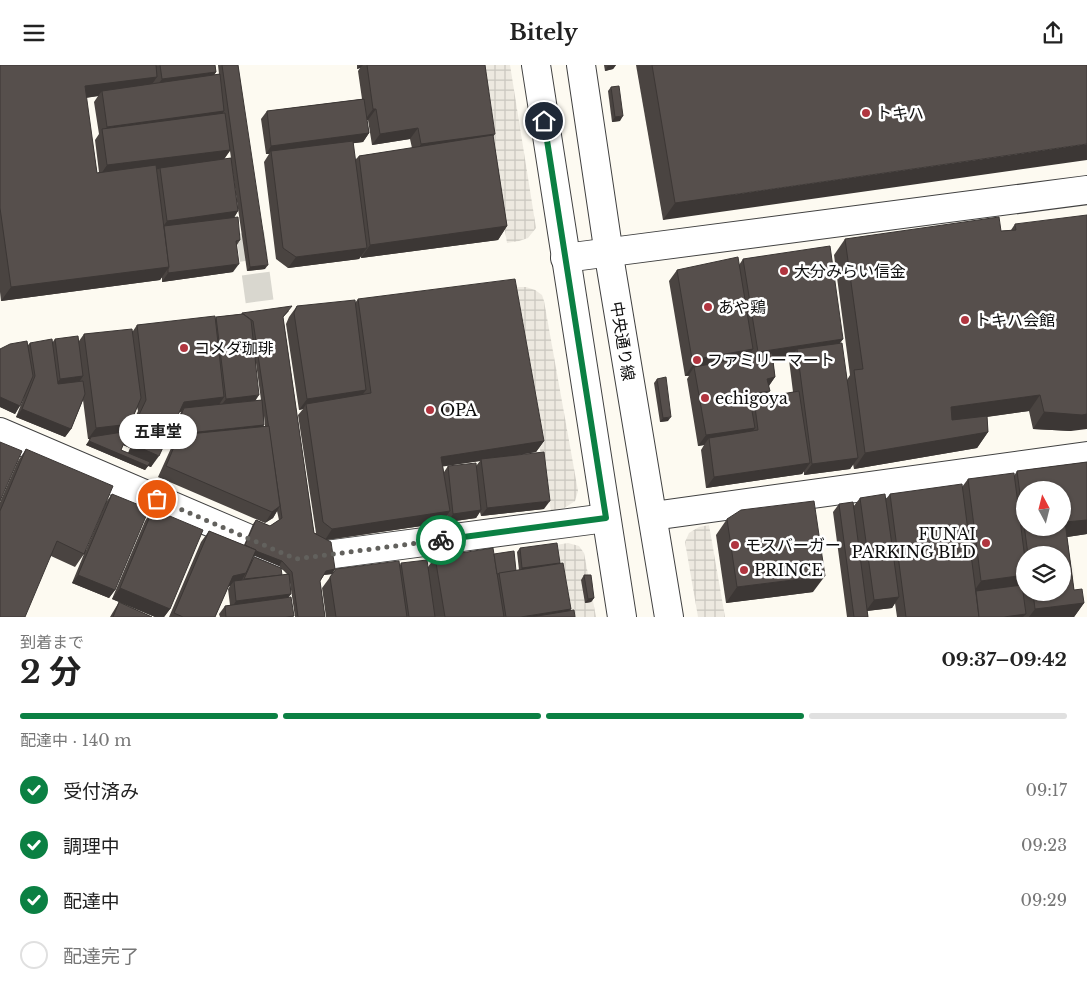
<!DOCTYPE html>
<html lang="ja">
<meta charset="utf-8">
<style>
:root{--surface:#fff;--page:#f2f2f2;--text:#222;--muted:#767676;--line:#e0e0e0;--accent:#0b8043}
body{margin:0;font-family:"Libre Baskerville","Noto Sans JP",serif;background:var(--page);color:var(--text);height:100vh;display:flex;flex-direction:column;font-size:19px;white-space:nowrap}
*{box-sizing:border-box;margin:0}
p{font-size:16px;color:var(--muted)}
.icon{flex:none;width:28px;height:28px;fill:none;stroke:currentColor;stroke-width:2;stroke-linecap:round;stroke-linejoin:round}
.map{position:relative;height:552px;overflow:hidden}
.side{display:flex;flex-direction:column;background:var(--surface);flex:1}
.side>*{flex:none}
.needle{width:32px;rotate:353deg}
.tools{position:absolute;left:1016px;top:416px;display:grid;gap:10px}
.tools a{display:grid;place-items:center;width:55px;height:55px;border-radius:50%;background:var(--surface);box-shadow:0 1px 4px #0004;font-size:25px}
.pin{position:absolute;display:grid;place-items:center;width:42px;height:42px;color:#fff;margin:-21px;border:2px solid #fff;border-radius:50%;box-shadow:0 1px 5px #0007}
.courier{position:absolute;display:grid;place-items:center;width:50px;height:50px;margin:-25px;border:4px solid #0b8043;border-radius:50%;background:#fff;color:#222;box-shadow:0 1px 6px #0007}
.bubble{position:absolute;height:35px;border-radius:18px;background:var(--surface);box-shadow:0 1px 4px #0004;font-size:16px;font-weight:700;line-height:35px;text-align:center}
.summary em{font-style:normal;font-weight:700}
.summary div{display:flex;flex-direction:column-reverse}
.summary{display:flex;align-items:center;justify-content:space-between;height:85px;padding:0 20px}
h1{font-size:32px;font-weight:700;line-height:38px}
.bar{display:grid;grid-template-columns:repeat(4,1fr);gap:8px 5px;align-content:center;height:60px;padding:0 20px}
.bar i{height:6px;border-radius:4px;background:var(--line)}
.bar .on{background:var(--accent)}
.bar p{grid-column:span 4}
ol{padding:0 20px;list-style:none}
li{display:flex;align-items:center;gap:15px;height:55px}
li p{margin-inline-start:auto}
li .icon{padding:5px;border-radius:50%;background:var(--accent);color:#fff;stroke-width:4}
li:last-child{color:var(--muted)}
li i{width:28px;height:28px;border:2px solid var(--line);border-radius:50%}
header{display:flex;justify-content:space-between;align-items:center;height:65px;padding:0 20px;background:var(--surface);font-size:22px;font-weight:700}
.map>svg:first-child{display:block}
.plaza{fill:url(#plaza-grid)}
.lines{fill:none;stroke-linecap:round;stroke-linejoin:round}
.minor-tunnel{stroke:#d9d7cf;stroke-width:28;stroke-dasharray:28 14;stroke-linecap:butt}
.minor-casing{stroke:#414141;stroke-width:30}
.minor{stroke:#fff;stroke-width:28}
.wall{fill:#4a4441;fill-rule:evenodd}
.shaded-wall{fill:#3c3735}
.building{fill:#564f4c;stroke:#3c3735;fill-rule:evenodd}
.done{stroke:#62615d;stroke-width:5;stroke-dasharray:0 9}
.route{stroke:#0b8043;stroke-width:6}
.poi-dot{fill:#b0353f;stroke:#fff;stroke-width:2}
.labels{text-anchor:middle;stroke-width:5;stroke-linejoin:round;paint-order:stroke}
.poi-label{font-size:16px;fill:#0e0e0e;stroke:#fff;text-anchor:start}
.street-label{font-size:16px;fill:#0e0e0e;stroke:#fff}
</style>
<header><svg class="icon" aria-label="menu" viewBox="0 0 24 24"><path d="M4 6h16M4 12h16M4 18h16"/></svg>Bitely<svg class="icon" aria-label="share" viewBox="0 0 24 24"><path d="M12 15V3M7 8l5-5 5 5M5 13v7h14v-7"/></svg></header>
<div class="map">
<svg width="1087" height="552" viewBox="0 0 1087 552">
<defs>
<pattern id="plaza-grid" width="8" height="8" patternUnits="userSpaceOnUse" patternTransform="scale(1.25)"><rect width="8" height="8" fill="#ede9e0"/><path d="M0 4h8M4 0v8" fill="none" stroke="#cac7bf"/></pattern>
</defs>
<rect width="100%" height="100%" fill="#fdfaf1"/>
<!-- plaza -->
<g class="plaza">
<polygon points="478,0 510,0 536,163 528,173 519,176 507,178"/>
<polygon points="511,222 526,222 535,225 542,230 544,236 578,426 575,436 563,444 551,446"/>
<polygon points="709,460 725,552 698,552 685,477 689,468 699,462"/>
<polygon points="568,478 579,481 584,488 596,552 569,552 556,480"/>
</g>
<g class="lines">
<!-- minor-tunnel -->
<polyline class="minor-tunnel" points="250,167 266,283"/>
<defs>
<g id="minor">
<polyline points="536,0 622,552"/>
<polyline points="581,0 611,203 669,552"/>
<polyline points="565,193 1087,125"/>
<polyline points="0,367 296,494 606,453"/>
<polyline points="653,451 1087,391"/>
</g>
</defs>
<!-- minor casing -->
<use href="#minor" class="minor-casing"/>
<!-- minor -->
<use href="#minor" class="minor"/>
</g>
<!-- wall -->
<g class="wall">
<path d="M0,0h215l1,7 -2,3 5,-1 -1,-9h20l27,204 -18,2 -16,-111 7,51 -4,7 6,22 -3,5 -4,27 -71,10v-5l-2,3 -159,21 -1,-9zM98,31l-4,6 5,32 -4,6 4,32 -2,1 -11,-75zM230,86l1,7 -7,1z"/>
<path d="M357,0h128l8,71 14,90 -9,14 -137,18v-2l-2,3 -71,9 -12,-9 -12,-97 5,-8h-3l-5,-35 6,-8 95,-12 -4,-28 2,-3 -3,1zM367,55h1l4,25 38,-6 2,9 -53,8 -4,4 -2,-17 10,-1 6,-9z"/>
<polygon points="604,0 616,0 613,4 605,6"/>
<polygon points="636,0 1087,0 663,155"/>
<polygon points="611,22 620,56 612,57 608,26"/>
<path d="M1015,159l56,207 -38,-2 -4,-18 -42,6 1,15 -11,16 -123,21 -1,-5 -3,5 -46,6v-4l-2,3 -96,14 -5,-38 3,-5 -6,1 -11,-67 2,-3h-4l-16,-95 8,-11 62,-5 4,-6 100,80 -3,4 7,37 3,-5 -16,-120 11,-16 156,-8 10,-1zM791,292l-2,3 4,32 -27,5 3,-11 6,-9 -2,-17z"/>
<path d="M358,234l186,142 -8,11 -18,3 26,54 -63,7 -1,-4 -4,6 -28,4 -1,-7 -5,8 -115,17 8,29 -3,5 -8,1 -4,6 5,36h-30l-6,-41 2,18 -3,3 6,19 -1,1h-73l-1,-3 6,-8 5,-1 -2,-16 2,-3 -2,1 -13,30h-46l32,-75 8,-11 35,14 9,-21 3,-4 14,6 9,-6 -2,-9 -4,7 -8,5 -107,-46 14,-31 2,-4h-1l-1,-12 9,-18h-2l-28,55 -3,-1 -3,4 -59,-25 4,-6h-2l-5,-39 -12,29 -6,8 -49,-20 8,-20 -9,17 -15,-7v-58l28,-4 2,-2h22l3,-4 24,2 5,-7 49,-3 4,-6 78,-6 1,-2 25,-3 1,-1 47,-2 -6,6 31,216h2l-18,-118 5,-6 -4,1 -13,-86 3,-7 8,-11 58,-3zM256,298l5,37 -6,1zM137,342l1,4 -11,24 -3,-3 6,-8zM264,351l1,10h-2zM123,380l7,3 -2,5 -7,-3zM480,396l-4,5h-28l-4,6 -1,-6zM254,490l25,11 8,8 -5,1 -28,-18 -2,3z"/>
<polygon points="657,314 668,356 660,357 654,318"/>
<polygon points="26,384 86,485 106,437 112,429 115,525 109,533 72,518 84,489 75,502 51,491 0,552 0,437 18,396"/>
<path d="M1087,397v72l-20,3 7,53 10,13 -10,14h-177l-2,-14 -3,5 -25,3 1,6h-21l-14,-105 6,-8 14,3 7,-9 26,1 4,-5 72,-7 6,-8 46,-3 3,-5zM1025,490h37v38h-37z"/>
<polygon points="153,444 170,544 164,552 155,552 112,534 145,456"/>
<polygon points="727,454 813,527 726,538 716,470"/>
<polygon points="520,483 559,499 571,544 569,546 575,552 326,552 322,523 336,504 400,500 401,498 428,502 435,492 516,506 519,505 517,487"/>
<polygon points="584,510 594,533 591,537 585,538 581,515"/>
<polygon points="119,537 152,552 110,552"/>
</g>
<!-- shaded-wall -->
<g class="shaded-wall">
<polygon points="360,0 363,0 360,3 357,4"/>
<polygon points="616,0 613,4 605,6 608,1"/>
<polygon points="216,7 211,15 156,22 162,14"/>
<polygon points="157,12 148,25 102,26 98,31 75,34 85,21"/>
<polygon points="373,44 376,44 368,55 365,55"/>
<polygon points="224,46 217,57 103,68 107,62"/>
<polygon points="623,51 620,56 612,57 615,52"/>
<polygon points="418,63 410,74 372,80 380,69"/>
<polygon points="369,68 363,77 272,89 271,86 269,89 266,89 271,81"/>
<polygon points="495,69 487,80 413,91 421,79"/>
<polygon points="1087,79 1087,95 663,155 675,138"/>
<polygon points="230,85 223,96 160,103 159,104 99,112 107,100"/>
<polygon points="238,146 230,158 162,163 167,156"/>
<polygon points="507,161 498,175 361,193 370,180"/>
<polygon points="367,183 359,194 288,203 296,192"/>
<polygon points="239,199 233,207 162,217 168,208"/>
<polygon points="268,200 265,204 247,206 250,202"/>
<polygon points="169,202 160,215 1,236 11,222"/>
<polygon points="843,274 835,285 797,284 791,292 750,298 758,287"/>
<polygon points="753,284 745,295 694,302 689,310 685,311 693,300 703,293"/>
<polygon points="83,311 78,319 54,322 60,314"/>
<polygon points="775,312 767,323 767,314"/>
<polygon points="366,325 358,336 306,339 303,344 299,345 307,334"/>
<polygon points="770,326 762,337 754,334 751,339 749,329"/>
<polygon points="259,330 254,338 220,342 226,334"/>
<polygon points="1040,330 1029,346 940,358 951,342"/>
<polygon points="0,332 20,341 15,349 0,342"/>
<polygon points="224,332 217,343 184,343 181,347 176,348 184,337"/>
<polygon points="22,344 71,364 65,372 16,352"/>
<polygon points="1044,347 1087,349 1087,364 1071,366 1033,364"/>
<polygon points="671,352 668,356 660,357 663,353"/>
<polygon points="130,359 122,370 91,372 90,374 88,374 96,363"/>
<polygon points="264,360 259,368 179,370 174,377 173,377 179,369"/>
<polygon points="755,363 747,374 709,373 704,380 698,381 706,370"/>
<polygon points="988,367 977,383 854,404 865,388"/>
<polygon points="130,369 137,372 130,383 123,380"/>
<polygon points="89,376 148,401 145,405 86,380"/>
<polygon points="544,376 536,387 481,396 481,394 480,396 433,403 441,392"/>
<polygon points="134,380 159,391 151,402 126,391"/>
<polygon points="858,393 850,404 804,410 812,399"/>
<polygon points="810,398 802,409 706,423 714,412"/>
<polygon points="550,436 544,444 481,451 487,443"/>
<polygon points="280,441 273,453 265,458 272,447"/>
<polygon points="481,445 476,453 448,457 453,449"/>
<polygon points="450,446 442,458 325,475 332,464"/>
<polygon points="1087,455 1087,469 1054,474 1065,457"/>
<polygon points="245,481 282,496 279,501 242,486"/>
<polygon points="560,498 557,502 519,507 522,503"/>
<polygon points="335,504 332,509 323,510 326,506"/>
<polygon points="246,508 239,520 234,516 230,521 225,522 233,511"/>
<polygon points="78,510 115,525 109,533 72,518"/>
<polygon points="1025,510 1025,512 1016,526 970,532 981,516"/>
<polygon points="825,511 813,527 726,538 737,522"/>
<polygon points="120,523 170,544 164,552 155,552 112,534"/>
<polygon points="291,529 285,537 231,544 236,536"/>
<polygon points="899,532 892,543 866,546 874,535"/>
<polygon points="594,533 591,537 585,538 588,534"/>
<polygon points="1084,538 1074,552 1029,552 1035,544"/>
<polygon points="571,544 565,552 521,552"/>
<polygon points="1026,549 1023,552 1004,552"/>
</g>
<!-- building -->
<g class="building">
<polygon points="0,0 156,0 157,12 85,21 97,108 156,100 169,202 11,222 0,143"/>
<polygon points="160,0 215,0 216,7 162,14"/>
<polygon points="222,0 238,0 268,200 250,202"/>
<polygon points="367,0 485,0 495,69 421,79 418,63 380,69 376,44 373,44"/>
<polygon points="652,0 1087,0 1087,79 675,138"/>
<polygon points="220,9 224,46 107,62 102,26"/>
<polygon points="619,21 623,51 615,52 611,22"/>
<polygon points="364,34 369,68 271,81 267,46"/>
<polygon points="225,48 230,85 107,100 102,64"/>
<polygon points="493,70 507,161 370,180 359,91"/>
<polygon points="353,76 367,183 296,192 283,183 271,86"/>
<polygon points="231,93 238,146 167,156 160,103"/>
<polygon points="1087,150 1087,349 1082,350 1044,347 1040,330 951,342 952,355 987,351 988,367 865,388 854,305 863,304 845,174 999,152 1001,166 1016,165 1015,159"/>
<polygon points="238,152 240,175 236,176 239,199 168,208 168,204 169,202 164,161"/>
<polygon points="830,181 843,274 758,287 743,194"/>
<polygon points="738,192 753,284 703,293 703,298 693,300 677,205"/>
<polygon points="515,214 544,376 441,392 450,446 332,464 323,457 306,339 371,328 358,234"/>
<polygon points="355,235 366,325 307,334 294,248 297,241"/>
<polygon points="292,241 283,252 314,468 331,477 335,504 326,506 320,516 325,552 298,552 292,507 282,496 256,486 256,485 245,480 256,455 270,461 282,453 253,256 242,248"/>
<polygon points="243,249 251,255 259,330 226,334 216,252"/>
<polygon points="215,251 224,332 184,337 159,391 134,380 137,372 130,369 146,335 137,260"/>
<polygon points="132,264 141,333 130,359 96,363 84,269"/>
<polygon points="78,271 83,311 60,314 55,274"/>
<polygon points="52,274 58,319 83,316 85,329 71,364 22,344 35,311 30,278"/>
<polygon points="27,276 33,311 20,341 0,332 0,284 10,279"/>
<polygon points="842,278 858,393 812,399 797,284"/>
<polygon points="772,288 775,312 767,314 770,326 749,329 755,363 706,370 694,302"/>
<polygon points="666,312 671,352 663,353 657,314"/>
<polygon points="799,326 810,398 714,412 709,373 758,365 754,334"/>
<polygon points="262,335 264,360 179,369 178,357 184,343"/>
<polygon points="269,361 280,441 272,447 166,401 179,370"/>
<polygon points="129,366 121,385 150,397 148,401 89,376 91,372"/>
<polygon points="0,377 22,386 0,436"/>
<polygon points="26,384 113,421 84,489 57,476 25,552 0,552 0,446"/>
<polygon points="544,387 550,436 487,443 481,394"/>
<path d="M1087,397v58l-22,2 9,68 8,-1 2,14 -49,6 -2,-16h29v-38h-34l-11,-84zM1025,425h37v37h-37z"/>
<polygon points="476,398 481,445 453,449 448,401"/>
<polygon points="1014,408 1025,494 1025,510 981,516 968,414"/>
<polygon points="962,419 979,552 906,552 890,429"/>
<polygon points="112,429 149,444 115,525 78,510"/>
<polygon points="885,429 899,532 874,535 860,433"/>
<polygon points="814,436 825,511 737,522 727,454 741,445"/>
<polygon points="853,437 868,552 854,552 839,439"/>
<polygon points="153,444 203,465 170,544 120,523"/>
<polygon points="209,466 256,485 246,508 233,511 215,552 183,552 174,548"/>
<polygon points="557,478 560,498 522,503 520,483"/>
<polygon points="493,483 504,552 445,552 435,492"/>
<polygon points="514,486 516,506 497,509 494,489"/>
<polygon points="254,492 281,503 282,510 244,514"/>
<polygon points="427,495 435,552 409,552 401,498"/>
<polygon points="399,496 407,552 336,552 330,512 336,504"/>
<polygon points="563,498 571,544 521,552 506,552 499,508"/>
<polygon points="289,509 291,529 236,536 234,516"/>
<polygon points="584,510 591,510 594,533 588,534"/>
<polygon points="1022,520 1026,549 1004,552 979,552 976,526"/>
<polygon points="291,532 294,551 286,552 226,552 225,541"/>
<polygon points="119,537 152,552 113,552"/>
<polygon points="574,545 575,552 531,552"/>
</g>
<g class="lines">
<!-- done -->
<polyline class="done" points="157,434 296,494 441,475"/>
<!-- route -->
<polyline class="route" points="441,475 606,453 544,56"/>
</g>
<!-- markers -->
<g class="poi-dot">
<circle cx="866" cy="48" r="5"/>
<circle cx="784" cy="206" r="5"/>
<circle cx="708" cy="242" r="5"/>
<circle cx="965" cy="255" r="5"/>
<circle cx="184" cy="283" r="5"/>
<circle cx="697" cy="295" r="5"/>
<circle cx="705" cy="333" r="5"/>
<circle cx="430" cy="345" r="5"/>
<circle cx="986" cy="478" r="5"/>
<circle cx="735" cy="480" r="5"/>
<circle cx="744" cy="505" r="5"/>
</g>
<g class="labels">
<!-- poi labels -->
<g class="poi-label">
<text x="876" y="54">トキハ</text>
<text x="794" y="212">大分みらい信金</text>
<text x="718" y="248">あや鶏</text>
<text x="975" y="261">トキハ会館</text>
<text x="194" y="289">コメダ珈琲</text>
<text x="707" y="301">ファミリーマート</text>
<text x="715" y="339">echigoya</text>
<text x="440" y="351">OPA</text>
<text x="976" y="475" text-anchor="end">FUNAI<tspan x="976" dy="18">PARKING BLD</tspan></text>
<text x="745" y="486">モスバーガー</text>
<text x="754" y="511">PRINCE</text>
</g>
<!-- street labels -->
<g class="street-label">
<text transform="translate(623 276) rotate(81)" y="6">中央通り線</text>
</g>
</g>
</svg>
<div class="tools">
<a><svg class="needle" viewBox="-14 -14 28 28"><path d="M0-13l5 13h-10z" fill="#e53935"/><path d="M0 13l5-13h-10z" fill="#767676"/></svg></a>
<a><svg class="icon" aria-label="layers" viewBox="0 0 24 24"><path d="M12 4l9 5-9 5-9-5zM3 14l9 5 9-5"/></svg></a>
</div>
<div class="pin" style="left:157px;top:434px;background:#ea580c"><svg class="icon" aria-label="bag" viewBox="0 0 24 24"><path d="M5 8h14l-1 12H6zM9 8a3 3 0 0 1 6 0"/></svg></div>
<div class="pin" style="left:544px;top:56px;background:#1f2937"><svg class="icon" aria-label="home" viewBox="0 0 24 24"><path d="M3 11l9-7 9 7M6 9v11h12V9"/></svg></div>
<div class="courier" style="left:441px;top:475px"><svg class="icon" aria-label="bike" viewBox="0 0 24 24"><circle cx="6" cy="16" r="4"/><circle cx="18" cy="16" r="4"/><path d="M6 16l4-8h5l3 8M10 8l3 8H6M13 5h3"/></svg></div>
<div class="bubble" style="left:119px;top:349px;width:78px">五車堂</div>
</div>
<section class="side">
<div class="summary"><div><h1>2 分</h1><p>到着まで</p></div><em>09:37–09:42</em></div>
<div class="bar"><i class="on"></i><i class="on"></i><i class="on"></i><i></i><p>配達中 · 140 m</p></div>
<ol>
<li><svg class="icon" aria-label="check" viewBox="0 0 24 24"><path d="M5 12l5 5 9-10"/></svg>受付済み<p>09:17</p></li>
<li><svg class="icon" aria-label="check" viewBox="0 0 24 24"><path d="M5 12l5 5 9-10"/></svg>調理中<p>09:23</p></li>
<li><svg class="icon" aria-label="check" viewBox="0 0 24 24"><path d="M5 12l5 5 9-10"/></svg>配達中<p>09:29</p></li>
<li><i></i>配達完了</li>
</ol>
</section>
